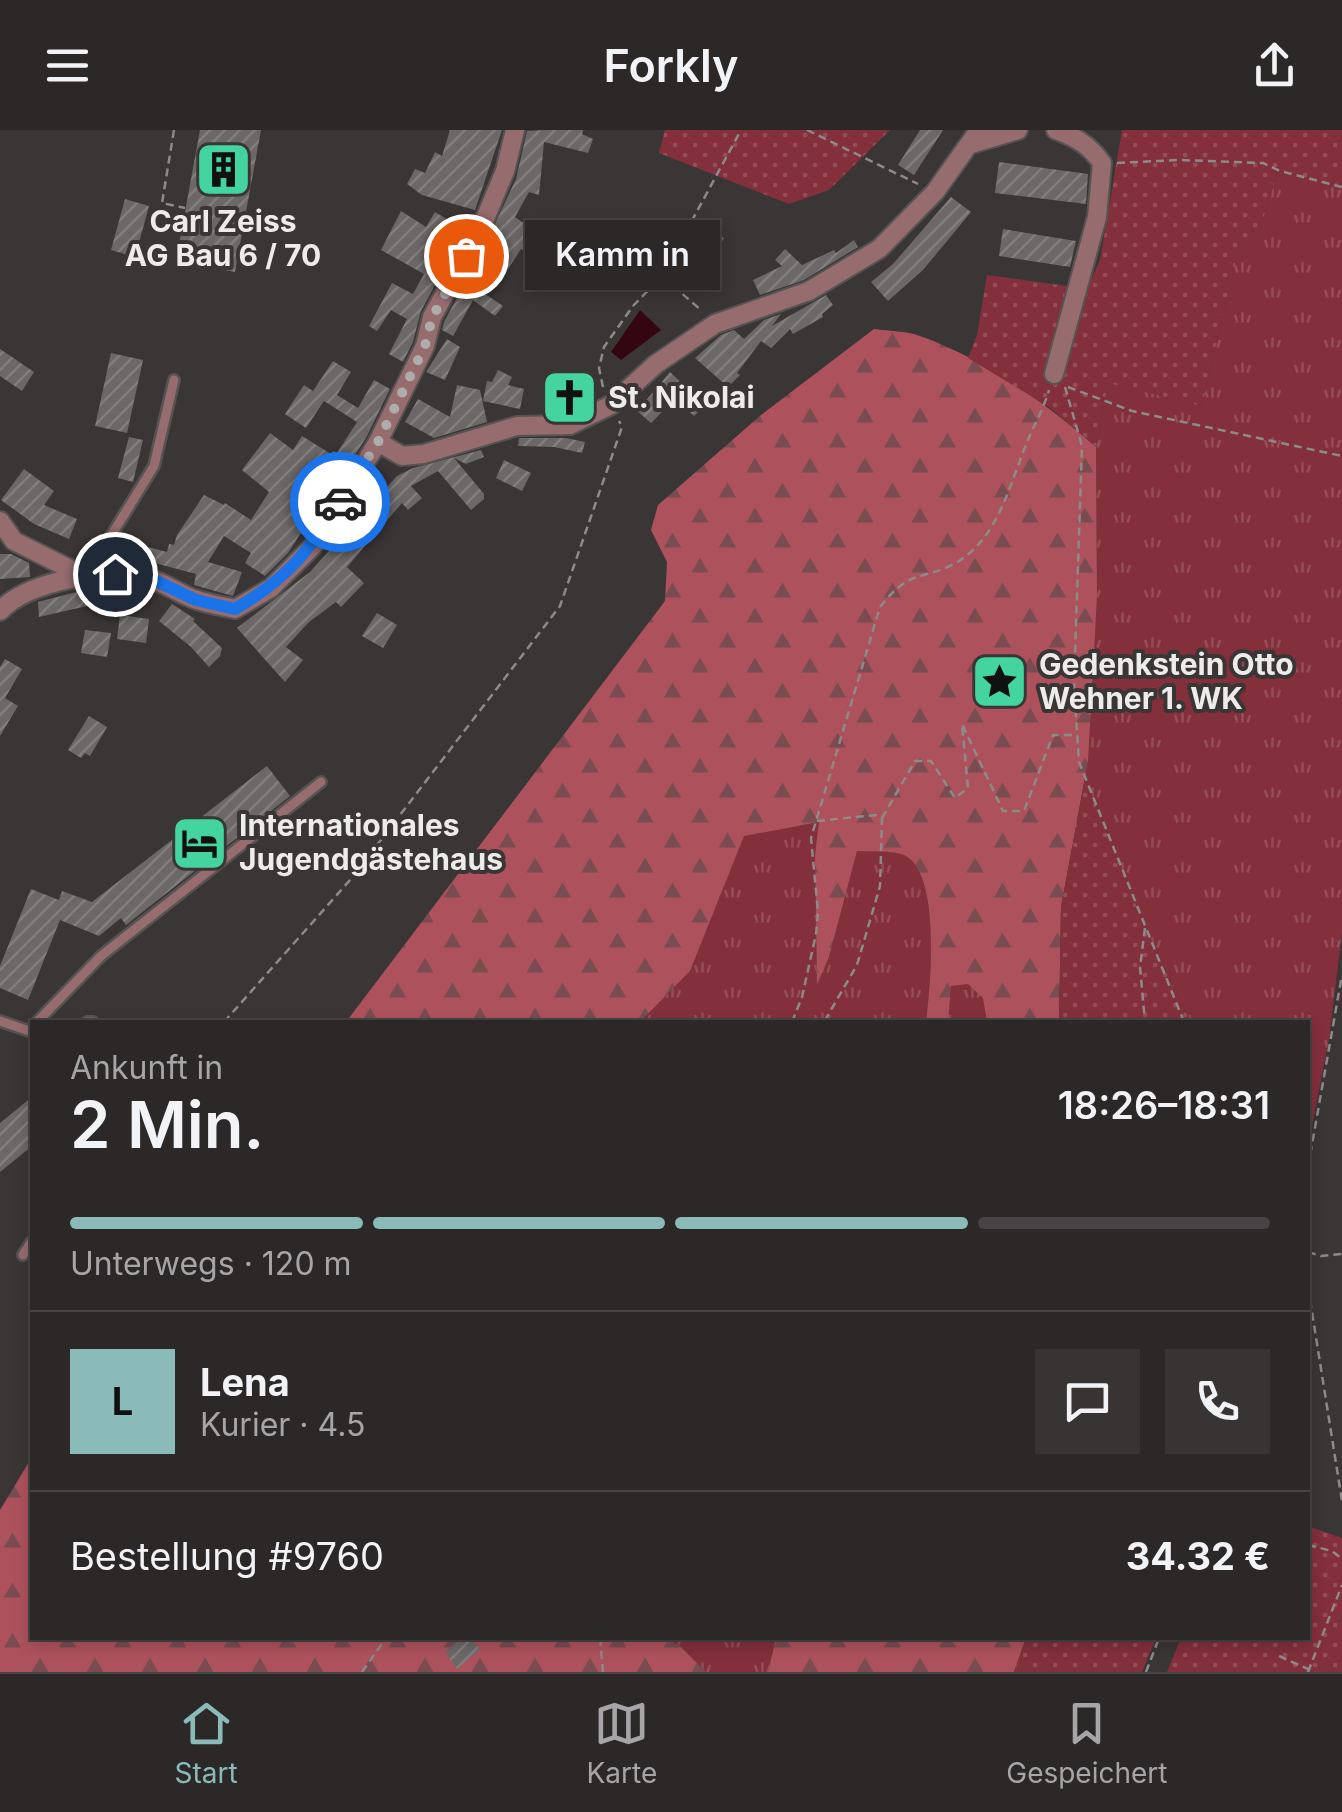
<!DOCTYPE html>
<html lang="de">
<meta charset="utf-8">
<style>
:root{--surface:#2c2828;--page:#383434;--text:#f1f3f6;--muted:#a6a6a8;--line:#484445;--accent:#8bbbb9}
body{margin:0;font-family:Inter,sans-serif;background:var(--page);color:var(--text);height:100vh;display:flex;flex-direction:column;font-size:38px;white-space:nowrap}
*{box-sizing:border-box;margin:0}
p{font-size:32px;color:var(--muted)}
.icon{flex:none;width:55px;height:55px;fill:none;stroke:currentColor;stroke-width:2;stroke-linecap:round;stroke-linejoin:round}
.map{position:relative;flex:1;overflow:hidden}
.side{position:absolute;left:30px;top:890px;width:1280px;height:620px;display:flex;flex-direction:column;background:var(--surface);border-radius:0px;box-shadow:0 5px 15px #0003,0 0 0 2px var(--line)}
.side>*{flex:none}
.pin{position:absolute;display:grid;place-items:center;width:85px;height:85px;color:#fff;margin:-42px;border:5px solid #fff;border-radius:50%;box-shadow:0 2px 10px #0007}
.courier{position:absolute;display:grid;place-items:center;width:100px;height:100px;margin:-50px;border:8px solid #1a73e8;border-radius:50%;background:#fff;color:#222;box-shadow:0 2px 12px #0007}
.bubble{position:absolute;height:70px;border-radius:0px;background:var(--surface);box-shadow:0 5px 15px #0003,0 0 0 2px var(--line);font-size:32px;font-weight:600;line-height:70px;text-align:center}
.headline em{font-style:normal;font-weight:600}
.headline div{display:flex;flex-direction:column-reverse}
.headline{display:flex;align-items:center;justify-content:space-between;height:170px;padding:0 40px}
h1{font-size:65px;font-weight:600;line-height:75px}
.bar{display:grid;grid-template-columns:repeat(4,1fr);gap:15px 10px;align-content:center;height:120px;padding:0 40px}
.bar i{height:12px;border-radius:8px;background:var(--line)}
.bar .current{background:var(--accent)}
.bar p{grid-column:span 4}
.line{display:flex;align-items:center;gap:25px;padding:0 40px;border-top:2px solid var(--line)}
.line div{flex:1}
.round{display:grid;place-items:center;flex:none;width:105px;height:105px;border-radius:0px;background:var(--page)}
header{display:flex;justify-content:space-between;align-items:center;height:130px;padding:0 40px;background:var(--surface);font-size:45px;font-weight:600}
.tabs{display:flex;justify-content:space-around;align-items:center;height:140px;border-top:2px solid var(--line);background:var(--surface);font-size:28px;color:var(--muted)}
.tabs a{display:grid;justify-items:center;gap:5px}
.tabs .current{color:var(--accent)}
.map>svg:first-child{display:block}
.grass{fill:url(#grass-tufts)}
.forest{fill:url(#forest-firs)}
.garden{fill:url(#garden-dots)}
.water{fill:#340710}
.building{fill:url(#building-hatch)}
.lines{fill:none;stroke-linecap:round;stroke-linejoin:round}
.service-casing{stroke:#585353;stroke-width:14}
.minor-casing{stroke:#585353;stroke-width:22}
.path{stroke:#8e8a8a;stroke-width:2.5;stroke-dasharray:8 5;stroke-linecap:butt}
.service{stroke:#966c6f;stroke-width:9}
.minor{stroke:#966c6f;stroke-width:18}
.done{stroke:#afacac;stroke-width:10;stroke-dasharray:0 18}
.route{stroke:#1a73e8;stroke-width:12}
.labels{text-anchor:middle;stroke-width:8;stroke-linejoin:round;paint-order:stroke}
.poi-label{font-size:30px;font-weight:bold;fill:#eeebeb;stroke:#3b3636;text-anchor:start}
</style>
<header><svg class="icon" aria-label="menu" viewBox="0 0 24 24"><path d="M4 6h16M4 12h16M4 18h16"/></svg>Forkly<svg class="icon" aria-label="share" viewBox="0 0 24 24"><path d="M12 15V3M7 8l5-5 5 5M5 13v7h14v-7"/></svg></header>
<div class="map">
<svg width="1342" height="1542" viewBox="0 0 1342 1542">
<defs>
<pattern id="grass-tufts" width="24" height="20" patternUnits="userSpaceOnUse" patternTransform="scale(2.5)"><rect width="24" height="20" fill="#832f3c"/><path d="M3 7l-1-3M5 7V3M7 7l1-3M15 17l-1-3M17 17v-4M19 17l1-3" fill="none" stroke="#954d58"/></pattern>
<pattern id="forest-firs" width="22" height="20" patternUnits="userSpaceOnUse" patternTransform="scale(2.5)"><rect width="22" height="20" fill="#ad525d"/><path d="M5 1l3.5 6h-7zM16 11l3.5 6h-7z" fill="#7a4c52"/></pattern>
<pattern id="garden-dots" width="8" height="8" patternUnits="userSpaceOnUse" patternTransform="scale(2.5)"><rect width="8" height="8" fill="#832f3c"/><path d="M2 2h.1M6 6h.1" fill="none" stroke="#954d58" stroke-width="1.8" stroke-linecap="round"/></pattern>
<pattern id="building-hatch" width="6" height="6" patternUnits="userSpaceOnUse" patternTransform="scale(2.5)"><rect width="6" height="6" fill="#6d6868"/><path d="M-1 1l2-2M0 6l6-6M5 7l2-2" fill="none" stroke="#827e7e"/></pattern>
</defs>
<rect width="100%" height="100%" fill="#3b3636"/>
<!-- grass -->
<g class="grass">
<polygon points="1278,41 1342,55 1342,803 1329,909 1308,1015 1308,892 1191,892 1145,797 1085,648 1097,467 1096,317 1108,252 1202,276 1236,129 1264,86"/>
<path d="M820,692l-5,33 2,125 12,-23 28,-107c13,2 35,-1 47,5 38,18 26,133 22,167h-286l50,-51 54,-136z"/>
<polygon points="950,832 1029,892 929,892"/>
<polygon points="666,1508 776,1508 768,1542 706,1542 680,1516"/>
</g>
<!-- forest -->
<g class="forest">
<path d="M874,199c15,2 32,2 46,7 65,23 124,66 176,111l1,150 -9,164 -27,146 -2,115h-72l-4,-24 -15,-14 -17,2 -3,36h-22c4,-34 16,-149 -22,-167 -12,-5 -34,-3 -47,-4l-28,106 -12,27 -2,-129 4,-33 -75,14 -54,135 -50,51h-294l319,-421 2,-39 -16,-32 7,-25 103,-90z"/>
<polygon points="32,1327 32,1508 666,1508 680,1516 706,1542 0,1542 0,1380"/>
<polygon points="776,1508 1026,1508 1014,1542 768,1542"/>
</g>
<!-- garden -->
<g class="garden">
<polygon points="665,0 890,0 829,60 789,74 659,23"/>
<polygon points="1122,0 1342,0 1342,55 1278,41 1264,86 1236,130 1202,276 1108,253 1096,317 1049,277 968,228 977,205 987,145 1075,157 1091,150 1100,130"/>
<polygon points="1085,648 1145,797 1191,892 1059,892 1061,777"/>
<polygon points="1308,1396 1342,1408 1342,1542 1167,1542 1181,1508 1308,1508"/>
<polygon points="1026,1508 1156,1508 1142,1542 1014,1542"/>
</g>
<!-- water -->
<polygon class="water" points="640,180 661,200 621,230 611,222"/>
<!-- building -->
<g class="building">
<polygon points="200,0 261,0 235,142 176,131"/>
<polygon points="450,0 502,0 475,80 422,65 407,54 415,39 425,43 435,22 442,26"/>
<polygon points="546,0 583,0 582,4 593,9 588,23 544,12 539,65 529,62 515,87 536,102 534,128 521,119 503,147 478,130 516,49 527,1"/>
<polygon points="920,0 943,0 914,45 898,35"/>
<polygon points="999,32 1088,44 1086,74 995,63"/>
<polygon points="951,67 971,82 923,140 888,171 871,152 893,134"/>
<polygon points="125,69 149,76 135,127 111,120"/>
<polygon points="401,81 426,97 435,82 465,100 421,181 413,212 403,232 389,224 407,189 391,180 377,201 369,196 392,153 413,164 424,144 381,120"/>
<polygon points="697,92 724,108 713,127 704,120 687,148 670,137"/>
<polygon points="1003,99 1076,111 1070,137 999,126"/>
<polygon points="854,110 858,117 804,150 760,165 753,150 782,136 775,130 785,119 802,135 834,120 836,123"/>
<polygon points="466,151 503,176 495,186 473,170 453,206 442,200 444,192"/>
<polygon points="826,165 833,175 822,184 823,187 793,204 790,199 771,218 761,211 737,243 740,245 728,257 695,228 721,205 734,200 744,209 764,190 781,184 772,196"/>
<polygon points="447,209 460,217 445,250 426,242"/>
<polygon points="0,219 34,242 22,261 0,246"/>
<polygon points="111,223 143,230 127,303 95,296"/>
<polygon points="333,231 351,242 337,265 358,278 374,250 390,259 367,306 310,397 306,395 288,423 265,446 245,433 251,423 224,406 208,432 242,442 233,466 194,455 196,444 136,428 140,415 167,422 169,414 174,415 177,405 204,365 224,375 225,373 251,390 269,362 242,340 270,303 293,320 302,306 331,324 333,321 337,323 357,292 324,271 306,298 285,284 304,255 313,261"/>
<polygon points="498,240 512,247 508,255 524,259 520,279 483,271 487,251 492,252"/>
<polygon points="670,242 705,275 694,286 675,268 651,293 637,281"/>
<polygon points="576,248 588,258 566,283 554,283 549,278"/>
<polygon points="457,255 480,260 487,292 434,308 405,292 418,269 450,287"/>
<polygon points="129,307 143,310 133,352 118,348"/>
<polygon points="519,308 566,308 585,312 582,323 554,317 518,316"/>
<polygon points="481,320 484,327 466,334 454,328 484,364 484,369 471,380 438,341 411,356 422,368 408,380 402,373 347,437 364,453 341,477 336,472 309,492 286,517 303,530 285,552 237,498 310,442 397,346 413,338"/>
<polygon points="504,330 531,343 522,361 496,348"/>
<polygon points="24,339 54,361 44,375 77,389 69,409 34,394 1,370"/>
<polygon points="0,424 11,424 29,433 30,447 0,449"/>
<polygon points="84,460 87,476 39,487 38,472"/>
<polygon points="172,474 195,489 193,491 222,518 220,526 209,537 191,517 159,491"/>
<polygon points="377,483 397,495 383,518 362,506"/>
<polygon points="120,485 149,489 146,513 117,509"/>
<polygon points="85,500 111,503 107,527 81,523"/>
<polygon points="5,529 22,539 5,568 18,576 0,606 0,537"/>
<polygon points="89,586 107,597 90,626 85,623 81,628 68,620"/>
<polygon points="267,636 290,666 126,795 121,788 99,806 60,790 28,870 0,858 0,836 31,759 59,770 62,761 92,772"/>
<polygon points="32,967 32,1016 0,1042 0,993"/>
<polygon points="461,1508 471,1508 480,1519 457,1539 445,1522"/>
</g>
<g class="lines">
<defs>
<g id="service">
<polyline points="87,445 154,336 174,250"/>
<polyline points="0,891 32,902"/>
<polyline points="37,892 101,826 321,652"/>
<polyline points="87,892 93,892"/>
<polyline points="23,1125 32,1111"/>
</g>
<g id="minor">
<polyline points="971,14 1018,0"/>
<path d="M1054,244l43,-157 5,-54c-12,-17 -26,-26 -46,-33"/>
<polyline points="378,312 402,326 424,324 517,296 570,295 611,275 656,234 715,194 809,161 879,119 935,62 979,0"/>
<polyline points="0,391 14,411 86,447"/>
<path d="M0,481c29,-31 107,-43 147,-33 18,4 33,17 50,22 12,4 25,6 38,9l36,-21 42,-42 65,-104 47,-96 7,-29 50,-91 23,-55 10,-41"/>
</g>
</defs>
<!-- service casing -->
<use href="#service" class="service-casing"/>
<!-- minor casing -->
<use href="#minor" class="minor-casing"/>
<!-- path -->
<g class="path">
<polyline points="174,0 162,73 185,78"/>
<polyline points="807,0 918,54"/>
<polyline points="1117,33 1179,30 1263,33 1280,41 1342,57"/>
<polyline points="663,147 702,181"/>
<polyline points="603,257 599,238 604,217 633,176 662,146 741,0"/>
<polyline points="1065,257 1082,316 1074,555 1079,632 1184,892"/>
<polyline points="1068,257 1132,281 1342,326"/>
<polyline points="882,688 915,631 931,631 955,668 968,658 962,594 1003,681 1024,681 1053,605 1076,605"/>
<polyline points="817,691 876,685 882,688 880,756 857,835 824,892"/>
<polyline points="1145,798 1140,837 1145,892"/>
<polyline points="224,892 351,749 560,476 622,297 619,291"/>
<path d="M792,892l10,-25 14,-63 2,-22 -7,-74 69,-231c32,-41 44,-25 79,-46 41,-26 51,-79 69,-121 7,-17 16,-32 21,-50"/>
<polyline points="1308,1037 1342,845"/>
<polyline points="1308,1122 1321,1126 1342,1124"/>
<polyline points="1308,1157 1342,1371"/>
<polyline points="1308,1415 1332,1421 1342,1429"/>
<polyline points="600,1508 603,1542"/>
<polyline points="1279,1526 1315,1542"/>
<polyline points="362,1542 386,1508"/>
<polyline points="1146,1542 1159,1508"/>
<polyline points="1308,1542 1342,1455"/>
</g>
<!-- service -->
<use href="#service" class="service"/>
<!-- minor -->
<use href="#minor" class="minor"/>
</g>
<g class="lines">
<!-- done -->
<polyline class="done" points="340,372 378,312 425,216 432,188 466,126"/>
<!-- route -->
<path class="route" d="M115,444l35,4 46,22 39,9c52,-30 73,-57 105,-107"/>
</g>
<!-- icons -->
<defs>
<symbol id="building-square" viewBox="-11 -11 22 22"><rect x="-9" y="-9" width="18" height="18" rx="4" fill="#44d49f" stroke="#3b3636"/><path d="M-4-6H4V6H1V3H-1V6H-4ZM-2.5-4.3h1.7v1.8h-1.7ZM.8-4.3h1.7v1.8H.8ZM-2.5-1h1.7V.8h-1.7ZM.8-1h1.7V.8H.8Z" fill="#111"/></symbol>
<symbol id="church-square" viewBox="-11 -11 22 22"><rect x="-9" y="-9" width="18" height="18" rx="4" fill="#44d49f" stroke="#3b3636"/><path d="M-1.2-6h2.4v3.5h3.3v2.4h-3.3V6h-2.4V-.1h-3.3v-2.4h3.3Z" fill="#111"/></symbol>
<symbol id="sight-square" viewBox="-11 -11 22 22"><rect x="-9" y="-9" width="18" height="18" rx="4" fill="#44d49f" stroke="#3b3636"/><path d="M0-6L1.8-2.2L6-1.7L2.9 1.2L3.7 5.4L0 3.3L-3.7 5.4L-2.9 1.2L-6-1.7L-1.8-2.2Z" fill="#111"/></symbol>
<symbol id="hotel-square" viewBox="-11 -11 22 22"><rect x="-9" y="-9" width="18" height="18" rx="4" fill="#44d49f" stroke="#3b3636"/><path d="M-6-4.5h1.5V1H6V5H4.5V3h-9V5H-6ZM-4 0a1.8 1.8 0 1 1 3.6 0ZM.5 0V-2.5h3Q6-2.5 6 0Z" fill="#111"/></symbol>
</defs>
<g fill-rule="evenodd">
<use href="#building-square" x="192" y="8" width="63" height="63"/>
<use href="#church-square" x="538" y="236" width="63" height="63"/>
<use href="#sight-square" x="968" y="520" width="63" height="63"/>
<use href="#hotel-square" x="168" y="682" width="63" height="63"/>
</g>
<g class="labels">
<!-- poi labels -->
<g class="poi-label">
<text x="223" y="102" text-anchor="middle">Carl Zeiss<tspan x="223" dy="34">AG Bau 6 / 70</tspan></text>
<text x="608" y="278">St. Nikolai</text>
<text x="1039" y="545">Gedenkstein Otto<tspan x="1039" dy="34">Wehner 1. WK</tspan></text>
<text x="239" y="706">Internationales<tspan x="239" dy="34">Jugendgästehaus</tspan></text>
</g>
</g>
</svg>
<div class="pin" style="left:466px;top:126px;background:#ea580c"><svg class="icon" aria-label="bag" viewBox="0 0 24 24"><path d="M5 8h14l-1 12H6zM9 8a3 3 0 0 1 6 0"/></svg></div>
<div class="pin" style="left:115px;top:444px;background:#1f2937"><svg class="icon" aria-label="home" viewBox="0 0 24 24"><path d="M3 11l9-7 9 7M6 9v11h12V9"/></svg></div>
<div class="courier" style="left:340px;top:372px"><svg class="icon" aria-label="car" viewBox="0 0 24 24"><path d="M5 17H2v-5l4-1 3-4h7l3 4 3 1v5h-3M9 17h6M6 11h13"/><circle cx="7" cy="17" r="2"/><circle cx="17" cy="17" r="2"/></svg></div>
<div class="bubble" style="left:525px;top:90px;width:195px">Kamm in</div>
<section class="side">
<div class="headline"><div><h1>2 Min.</h1><p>Ankunft in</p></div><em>18:26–18:31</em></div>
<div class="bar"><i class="current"></i><i class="current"></i><i class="current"></i><i></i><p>Unterwegs · 120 m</p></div>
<div class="line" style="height:180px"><b class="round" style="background:var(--accent);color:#111">L</b><div><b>Lena</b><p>Kurier · 4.5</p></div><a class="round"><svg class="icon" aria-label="chat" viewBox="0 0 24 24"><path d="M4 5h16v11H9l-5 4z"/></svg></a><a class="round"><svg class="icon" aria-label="phone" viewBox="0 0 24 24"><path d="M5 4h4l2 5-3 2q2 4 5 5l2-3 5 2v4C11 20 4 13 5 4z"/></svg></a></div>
<div class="line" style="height:130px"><div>Bestellung #9760</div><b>34.32 €</b></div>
</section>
</div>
<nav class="tabs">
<a class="current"><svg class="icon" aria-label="home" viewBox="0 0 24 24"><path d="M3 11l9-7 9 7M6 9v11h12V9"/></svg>Start</a>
<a><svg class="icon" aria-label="map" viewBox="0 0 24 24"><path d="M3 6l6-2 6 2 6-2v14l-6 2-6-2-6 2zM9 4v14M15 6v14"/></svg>Karte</a>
<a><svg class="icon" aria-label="saved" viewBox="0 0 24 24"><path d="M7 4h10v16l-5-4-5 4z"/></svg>Gespeichert</a>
</nav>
